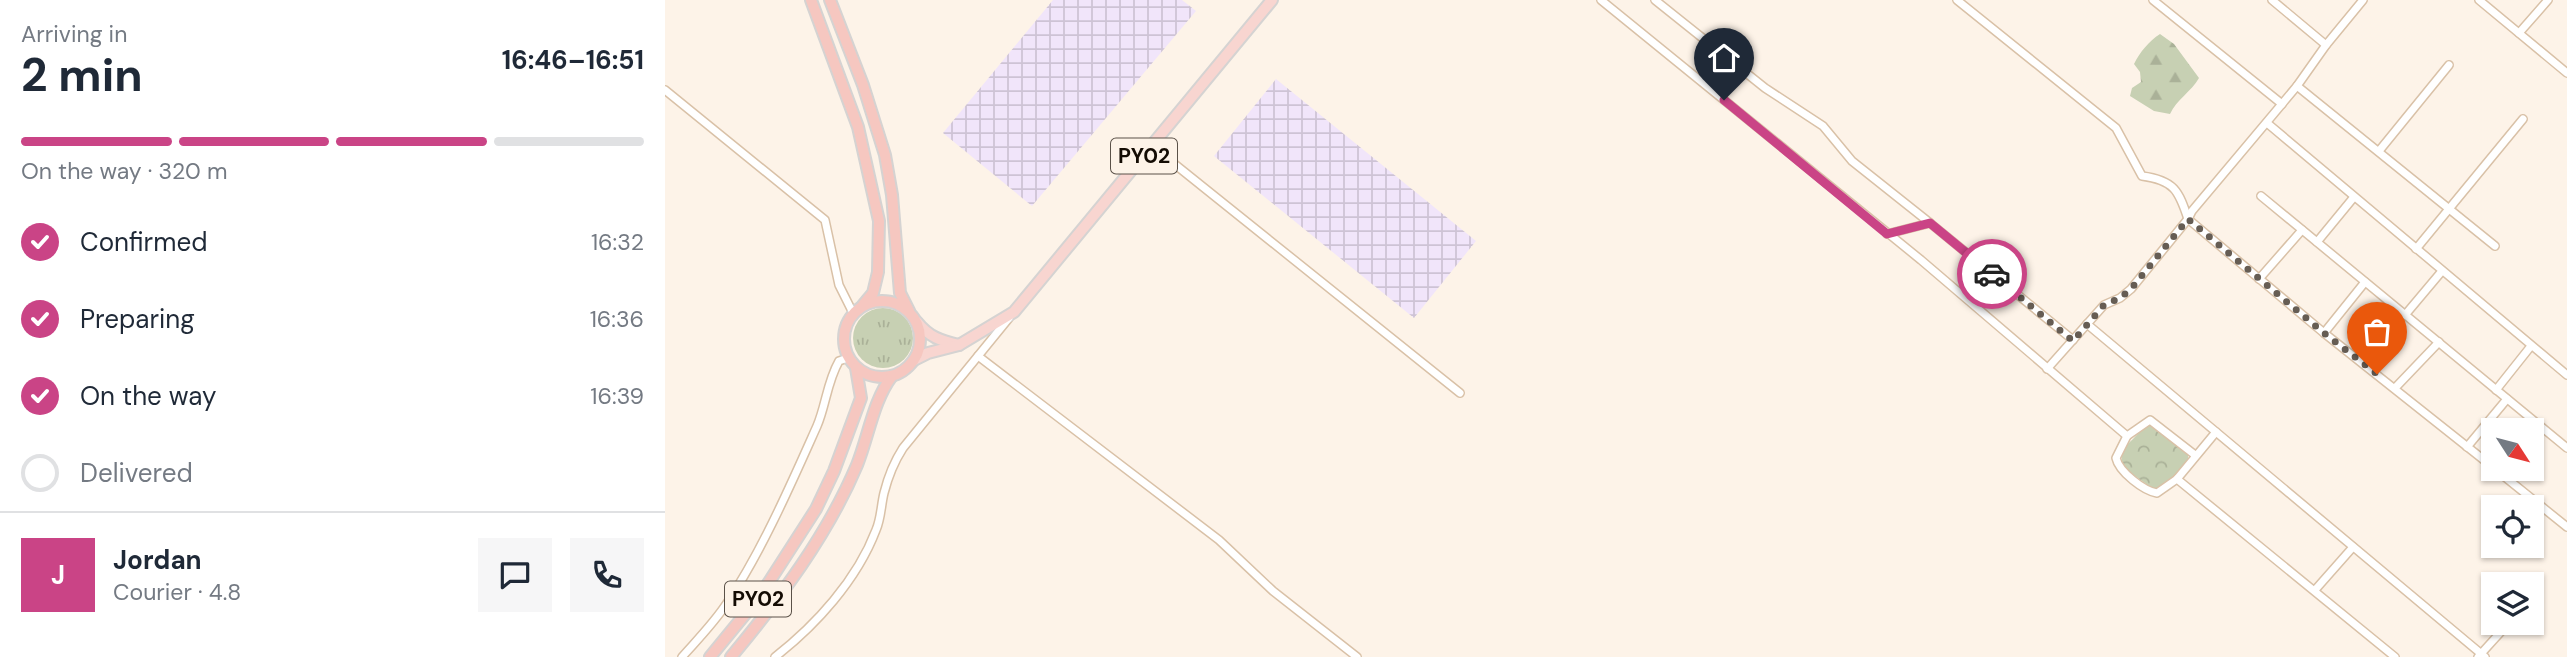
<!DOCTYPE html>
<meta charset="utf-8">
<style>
:root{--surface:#fff;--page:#f6f6f7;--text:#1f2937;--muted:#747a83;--line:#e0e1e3;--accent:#ca4486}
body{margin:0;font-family:"DM Sans",sans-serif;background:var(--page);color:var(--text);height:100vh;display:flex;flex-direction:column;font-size:26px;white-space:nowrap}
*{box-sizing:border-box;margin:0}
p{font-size:23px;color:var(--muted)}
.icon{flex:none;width:38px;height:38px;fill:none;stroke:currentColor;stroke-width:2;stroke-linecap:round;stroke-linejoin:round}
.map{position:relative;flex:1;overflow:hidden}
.details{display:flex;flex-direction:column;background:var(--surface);width:665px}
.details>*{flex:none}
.needle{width:46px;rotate:126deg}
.tools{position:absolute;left:1816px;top:418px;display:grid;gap:14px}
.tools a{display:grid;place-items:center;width:63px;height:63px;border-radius:0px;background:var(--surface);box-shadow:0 2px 5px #0004;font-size:35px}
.pin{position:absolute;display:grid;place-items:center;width:60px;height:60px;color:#fff;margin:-72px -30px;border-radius:50% 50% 50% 0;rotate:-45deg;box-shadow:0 0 7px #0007}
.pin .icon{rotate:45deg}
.courier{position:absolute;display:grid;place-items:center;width:70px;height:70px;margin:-35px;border:5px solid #ca4486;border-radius:50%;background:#fff;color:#222;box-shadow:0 2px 9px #0007}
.headline em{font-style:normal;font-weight:700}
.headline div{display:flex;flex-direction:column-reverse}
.headline{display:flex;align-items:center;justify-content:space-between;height:119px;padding:0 21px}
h1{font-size:46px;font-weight:700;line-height:52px}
.bar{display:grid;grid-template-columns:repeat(4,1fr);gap:10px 7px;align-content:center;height:84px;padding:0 21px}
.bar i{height:9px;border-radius:5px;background:var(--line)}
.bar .selected{background:var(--accent)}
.bar p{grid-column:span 4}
.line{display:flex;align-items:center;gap:18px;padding:0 21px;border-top:2px solid var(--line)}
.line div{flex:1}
.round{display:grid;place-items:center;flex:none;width:74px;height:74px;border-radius:0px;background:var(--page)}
ol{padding:0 21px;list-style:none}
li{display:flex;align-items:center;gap:21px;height:77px}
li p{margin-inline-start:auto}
li .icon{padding:7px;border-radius:50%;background:var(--accent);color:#fff;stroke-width:4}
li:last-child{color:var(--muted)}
li i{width:38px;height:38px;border:4px solid var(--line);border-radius:50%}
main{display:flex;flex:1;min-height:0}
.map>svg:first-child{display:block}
.industrial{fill:url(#industrial-grid)}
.grass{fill:url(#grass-tufts)}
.forest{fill:url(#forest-firs)}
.park{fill:url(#park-crowns)}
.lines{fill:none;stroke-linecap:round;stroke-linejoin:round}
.minor-casing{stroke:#d9c1a7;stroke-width:10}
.primary-casing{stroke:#d5d3d2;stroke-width:14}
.trunk-casing{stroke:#d5d3d2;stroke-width:14}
.minor{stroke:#fff;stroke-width:7}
.primary{stroke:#f8d5d0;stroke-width:10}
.trunk{stroke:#f6c7c0;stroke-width:10}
.done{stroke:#665d54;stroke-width:7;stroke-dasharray:0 12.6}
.route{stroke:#ca4486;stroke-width:9}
.labels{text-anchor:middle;stroke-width:5;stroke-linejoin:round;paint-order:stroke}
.shield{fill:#fdf3e8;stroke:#5a5148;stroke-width:2}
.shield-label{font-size:21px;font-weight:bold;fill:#140c04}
</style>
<main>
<section class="details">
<div class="headline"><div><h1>2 min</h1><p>Arriving in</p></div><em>16:46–16:51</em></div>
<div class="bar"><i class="selected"></i><i class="selected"></i><i class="selected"></i><i></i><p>On the way · 320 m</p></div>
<ol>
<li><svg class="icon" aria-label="check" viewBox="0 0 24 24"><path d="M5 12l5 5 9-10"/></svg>Confirmed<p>16:32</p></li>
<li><svg class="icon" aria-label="check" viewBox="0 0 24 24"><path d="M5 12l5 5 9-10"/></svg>Preparing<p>16:36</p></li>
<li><svg class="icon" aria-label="check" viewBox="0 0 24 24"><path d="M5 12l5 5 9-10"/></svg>On the way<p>16:39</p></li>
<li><i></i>Delivered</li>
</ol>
<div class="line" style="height:126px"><b class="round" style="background:var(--accent);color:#fff">J</b><div><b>Jordan</b><p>Courier · 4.8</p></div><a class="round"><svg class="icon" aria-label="chat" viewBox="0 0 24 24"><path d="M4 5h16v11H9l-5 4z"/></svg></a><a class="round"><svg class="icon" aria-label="phone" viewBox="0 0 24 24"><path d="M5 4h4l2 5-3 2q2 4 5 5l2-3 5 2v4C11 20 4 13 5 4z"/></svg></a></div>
</section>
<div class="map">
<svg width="1902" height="657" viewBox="0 0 1902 657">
<defs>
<pattern id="industrial-grid" width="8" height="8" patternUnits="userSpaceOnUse" patternTransform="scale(1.75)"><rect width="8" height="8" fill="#f1e5fa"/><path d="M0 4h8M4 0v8" fill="none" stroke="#cec3d5"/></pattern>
<pattern id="grass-tufts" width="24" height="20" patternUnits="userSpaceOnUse" patternTransform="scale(1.75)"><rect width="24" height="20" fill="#c7d0b3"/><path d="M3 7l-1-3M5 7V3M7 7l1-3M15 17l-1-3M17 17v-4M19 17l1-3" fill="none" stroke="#aab198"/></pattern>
<pattern id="forest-firs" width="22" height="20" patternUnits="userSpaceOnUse" patternTransform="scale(1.75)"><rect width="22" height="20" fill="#c7d0b3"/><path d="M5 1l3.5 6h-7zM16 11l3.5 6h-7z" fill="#aab198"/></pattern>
<pattern id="park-crowns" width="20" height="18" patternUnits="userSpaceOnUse" patternTransform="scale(1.75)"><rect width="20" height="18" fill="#c7d0b3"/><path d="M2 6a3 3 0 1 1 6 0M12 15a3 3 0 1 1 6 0" fill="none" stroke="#aab198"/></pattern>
</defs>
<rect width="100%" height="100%" fill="#fdf3e8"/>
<!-- industrial -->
<g class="industrial">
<polygon points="388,0 517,0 531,11 367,206 278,133"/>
<polygon points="611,79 811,241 749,318 549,156"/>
</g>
<!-- grass -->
<circle class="grass" cx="218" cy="338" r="30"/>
<!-- forest -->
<path class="forest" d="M1495,34l14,10 25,34c-8,14 -22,21 -29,36l-16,-3 -24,-15 2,-8 9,-6 -1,-10 -6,-8c6,-12 15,-23 26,-30z"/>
<!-- park -->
<path class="park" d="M1486,424l37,31v6l-24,27 -5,2 -6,-1c-20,-16 -47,-26 -20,-50 5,-6 11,-11 18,-15z"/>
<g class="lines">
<defs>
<g id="minor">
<polyline points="936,0 1256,260 1462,436"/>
<polyline points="990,0 1100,88 1158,126 1187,161 1265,223"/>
<path d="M1292,0l159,128 26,48c32,4 37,15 46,43l136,114 170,135"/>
<polyline points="1488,0 1617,104"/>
<polyline points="1607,0 1661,45"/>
<polyline points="1814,0 1902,73"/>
<polyline points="1854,33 1883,0"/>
<polyline points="1632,86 1830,246"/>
<polyline points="0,90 160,220 174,285 188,313"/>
<polyline points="1602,123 1902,375"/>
<polyline points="487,146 795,393"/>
<polyline points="1714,151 1784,65"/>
<polyline points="1596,196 1902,448"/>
<polyline points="1222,234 1265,223 1408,340"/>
<polyline points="1652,242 1689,197"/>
<polyline points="1751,249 1858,119"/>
<polyline points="1594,279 1637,230"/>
<polyline points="1740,315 1777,271"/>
<polyline points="1422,324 1820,657"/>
<polyline points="1659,333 1700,282"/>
<polyline points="313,356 554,540 608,591 692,657"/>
<polyline points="1382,369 1439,305 1455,298 1466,289 1523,219 1527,211 1632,86 1661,45 1698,0"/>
<polyline points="1730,388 1774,342"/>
<polyline points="1831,390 1866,346"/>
<polyline points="1802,447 1842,399"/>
<path d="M1530,455l-45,-35 -23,16 -11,22c3,14 28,33 41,35l20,-14 39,-47"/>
<polyline points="1830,469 1902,527"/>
<polyline points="1512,479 1730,657"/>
<polyline points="1650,590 1688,547"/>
<path d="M17,657c15,-17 32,-34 45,-54 35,-52 64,-119 90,-177 9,-21 10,-44 22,-65l9,-3"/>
<path d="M110,657c41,-32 82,-77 101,-127 5,-11 5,-25 8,-37 4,-16 10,-31 19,-45l106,-130"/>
<polyline points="1813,657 1843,624"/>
</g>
<g id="primary">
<path d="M252,322c12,15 24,19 42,23"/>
<polyline points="249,360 263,353 294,345 349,312 607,0"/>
</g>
<g id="trunk">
<polyline points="146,0 193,127 214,221 213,272 208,293 198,305"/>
<polyline points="165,0 198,85 220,155 227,195 235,293 244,311"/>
<circle cx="217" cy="339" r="38"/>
<polyline points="45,657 95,596 151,509 169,471 196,398 191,368"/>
<path d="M66,657c49,-59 96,-121 126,-192 12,-30 16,-64 35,-89"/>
</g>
</defs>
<!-- minor casing -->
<use href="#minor" class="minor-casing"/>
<!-- primary casing -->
<use href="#primary" class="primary-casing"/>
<!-- trunk casing -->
<use href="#trunk" class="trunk-casing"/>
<!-- minor -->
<use href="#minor" class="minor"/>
<!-- primary -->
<use href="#primary" class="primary"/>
<!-- trunk -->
<use href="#trunk" class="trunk"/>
</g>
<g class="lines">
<!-- done -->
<polyline class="done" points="1327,274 1408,341 1439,305 1455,298 1466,289 1523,219 1659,333 1712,374"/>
<!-- route -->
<polyline class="route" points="1059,100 1222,234 1265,223 1327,274"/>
</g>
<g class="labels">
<!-- shield labels -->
<g class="shield">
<rect x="446" y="138.5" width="66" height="35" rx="5"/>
<rect x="60" y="581.5" width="66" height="35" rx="5"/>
</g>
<g class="shield-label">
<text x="479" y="163">PY02</text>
<text x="93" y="606">PY02</text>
</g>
</g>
</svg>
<div class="tools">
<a><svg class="needle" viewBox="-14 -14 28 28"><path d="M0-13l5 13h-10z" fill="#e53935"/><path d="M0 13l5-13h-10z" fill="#747a83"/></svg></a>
<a><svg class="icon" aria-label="locate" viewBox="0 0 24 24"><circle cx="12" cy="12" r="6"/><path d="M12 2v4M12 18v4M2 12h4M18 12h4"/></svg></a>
<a><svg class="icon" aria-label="layers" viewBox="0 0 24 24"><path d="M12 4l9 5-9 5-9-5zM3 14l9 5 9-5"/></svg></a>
</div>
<div class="pin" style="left:1712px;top:374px;background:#ea580c"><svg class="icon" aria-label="bag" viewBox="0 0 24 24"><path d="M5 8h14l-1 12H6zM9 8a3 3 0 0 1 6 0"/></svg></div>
<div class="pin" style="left:1059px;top:100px;background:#1f2937"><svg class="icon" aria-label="home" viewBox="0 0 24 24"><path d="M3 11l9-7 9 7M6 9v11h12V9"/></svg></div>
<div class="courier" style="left:1327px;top:274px"><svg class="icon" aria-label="car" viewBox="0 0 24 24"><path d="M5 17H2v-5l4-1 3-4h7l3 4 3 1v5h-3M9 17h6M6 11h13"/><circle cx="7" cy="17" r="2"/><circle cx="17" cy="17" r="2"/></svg></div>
</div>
</main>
